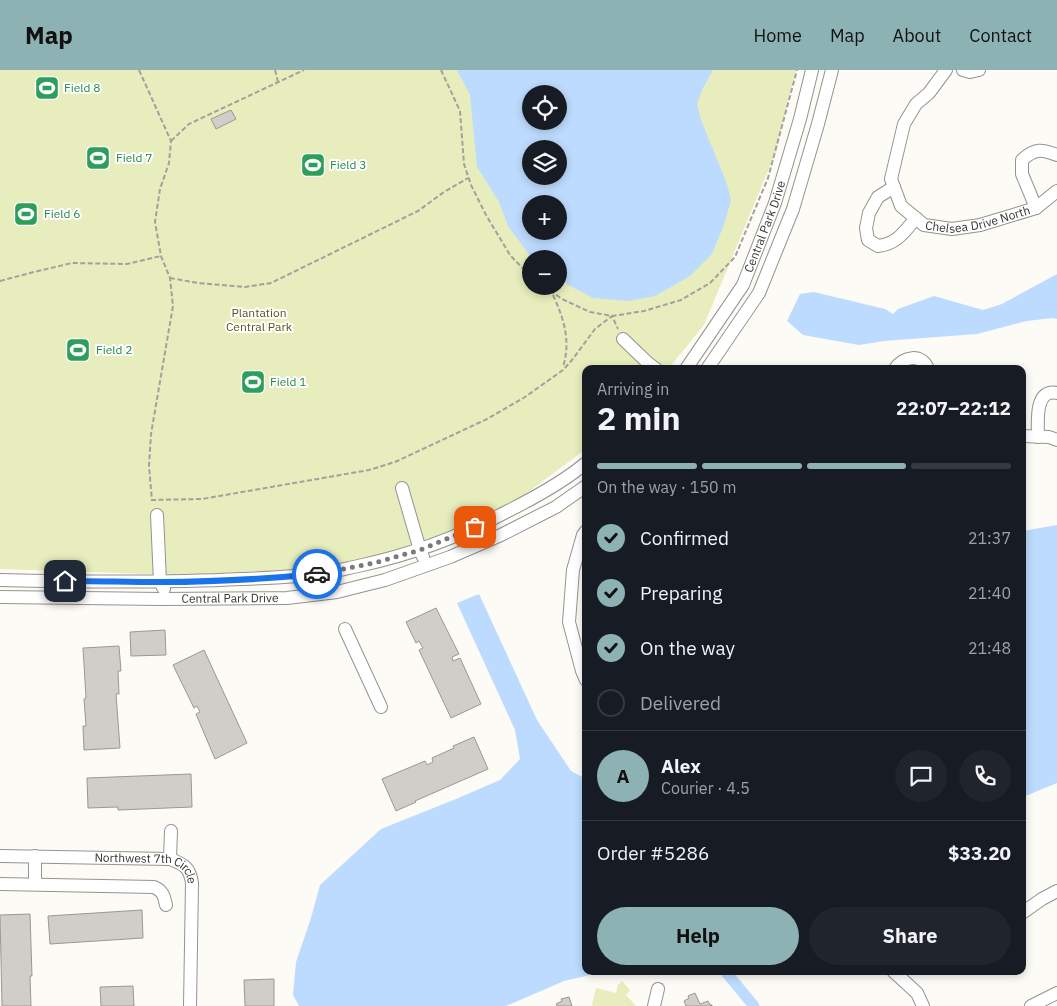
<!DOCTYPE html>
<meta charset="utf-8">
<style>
:root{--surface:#171b24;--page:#20242c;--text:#f1f3f6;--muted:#9ea1a6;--line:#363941;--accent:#8cb2b4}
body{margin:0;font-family:"IBM Plex Sans",sans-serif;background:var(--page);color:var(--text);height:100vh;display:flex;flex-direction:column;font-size:19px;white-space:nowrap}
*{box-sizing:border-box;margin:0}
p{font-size:16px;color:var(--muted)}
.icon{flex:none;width:28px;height:28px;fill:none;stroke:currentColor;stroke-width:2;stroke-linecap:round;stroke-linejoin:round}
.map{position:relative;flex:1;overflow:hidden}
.panel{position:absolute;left:582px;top:295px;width:444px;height:610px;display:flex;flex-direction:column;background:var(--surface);border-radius:10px;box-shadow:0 2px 8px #0003}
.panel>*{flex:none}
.buttons{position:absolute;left:522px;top:15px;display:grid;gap:10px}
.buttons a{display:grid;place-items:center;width:45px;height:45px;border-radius:50%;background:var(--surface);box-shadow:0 2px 8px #0003;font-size:25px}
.pin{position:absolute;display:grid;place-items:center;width:42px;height:42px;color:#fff;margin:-21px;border-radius:10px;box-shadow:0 2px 8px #0006}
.courier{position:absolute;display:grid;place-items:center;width:50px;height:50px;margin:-25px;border:4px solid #1a73e8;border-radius:50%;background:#fff;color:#222;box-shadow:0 1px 6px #0007}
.overview em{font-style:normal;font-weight:700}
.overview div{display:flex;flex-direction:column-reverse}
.overview{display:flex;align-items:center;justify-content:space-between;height:85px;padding:0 15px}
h1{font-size:32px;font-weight:700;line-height:38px}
.bar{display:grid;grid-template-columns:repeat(4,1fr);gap:8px 5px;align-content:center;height:60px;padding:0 15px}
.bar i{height:6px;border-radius:4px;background:var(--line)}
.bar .on{background:var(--accent)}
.bar p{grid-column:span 4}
.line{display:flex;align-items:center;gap:12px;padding:0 15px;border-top:1px solid var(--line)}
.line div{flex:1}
.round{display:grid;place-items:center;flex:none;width:52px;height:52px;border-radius:26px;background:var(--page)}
ol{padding:0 15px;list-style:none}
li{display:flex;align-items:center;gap:15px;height:55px}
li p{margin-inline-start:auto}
li .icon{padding:5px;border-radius:50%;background:var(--accent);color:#111;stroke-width:4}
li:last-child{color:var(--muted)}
li i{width:28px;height:28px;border:2px solid var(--line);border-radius:50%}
.action{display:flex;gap:10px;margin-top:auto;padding:10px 15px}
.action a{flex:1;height:58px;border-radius:30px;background:var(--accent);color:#111;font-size:20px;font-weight:700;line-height:58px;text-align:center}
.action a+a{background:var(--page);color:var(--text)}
header{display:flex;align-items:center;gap:30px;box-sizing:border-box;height:70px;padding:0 25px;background:var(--accent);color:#111}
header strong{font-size:24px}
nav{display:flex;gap:28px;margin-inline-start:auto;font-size:18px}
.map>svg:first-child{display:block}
.green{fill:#e8edbd;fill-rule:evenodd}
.water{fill:#bddbfe;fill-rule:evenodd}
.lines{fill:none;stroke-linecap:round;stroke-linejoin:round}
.canal{stroke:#bddbfe;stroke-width:11}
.building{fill:#cfcec9;stroke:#999893}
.minor-casing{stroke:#95938f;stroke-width:14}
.path{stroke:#a2a19d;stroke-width:2;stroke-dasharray:5 2.5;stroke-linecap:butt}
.minor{stroke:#fff;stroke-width:12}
.done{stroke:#7b7a77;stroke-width:5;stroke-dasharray:0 9}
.route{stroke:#1a73e8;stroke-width:6}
.labels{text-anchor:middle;stroke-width:4;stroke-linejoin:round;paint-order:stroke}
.leisure-label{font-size:12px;fill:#27864d;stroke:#fff;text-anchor:start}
.street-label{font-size:12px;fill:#363533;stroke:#fff}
.park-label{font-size:12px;fill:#545619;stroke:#fff}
</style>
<header>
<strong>Map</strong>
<nav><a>Home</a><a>Map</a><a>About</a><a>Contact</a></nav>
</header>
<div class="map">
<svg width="1057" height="936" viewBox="0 0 1057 936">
<rect width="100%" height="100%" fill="#fcfbf6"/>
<!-- green -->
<g class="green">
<path d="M0,0h796l-21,84 -71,171 -36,44h-82v80l-66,49 -95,46 -98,24 -148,7 -179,-6zM531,24h28v27h-28zM531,79h28v27h-28zM531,134h28v27h-28zM531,189h28v27h-28z"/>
<polygon points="622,911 630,920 626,925 636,936 593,936 592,934 596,918 616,923 618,915"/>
</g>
<!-- water -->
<g class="water">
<path d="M457,0h256l-11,20 -5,14 4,16 26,64 4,16 -7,25 -12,29 -22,22 -35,20 -26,5 -36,-3 -34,-18v-21h-26l-3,-3 -22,-30 -9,-24 -22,-35 -7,-72zM531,24h28v27h-28zM531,79h28v27h-28zM531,134h28v27h-28z"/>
<polygon points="1057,204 1057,249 1052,248 1027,251 977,264 884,271 859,275 803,265 787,251 800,224 814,222 885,239 893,244 898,239 934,226 983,240 1002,234"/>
<polygon points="1057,455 1057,713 1023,727 1023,461"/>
<polygon points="479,524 537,650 571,701 586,709 586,901 607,901 564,911 506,936 299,936 293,925 296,892 311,848 320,815 381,759 456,729 500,710 520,689 515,660 457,533"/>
</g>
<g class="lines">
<!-- canal -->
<polyline class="canal" points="725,901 754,936"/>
</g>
<!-- building -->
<g class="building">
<polygon points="231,40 236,49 216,59 211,49"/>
<polygon points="436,538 459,584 452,587 453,591 460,588 481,634 451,648 419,580 423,578 419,571 416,573 406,552"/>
<polygon points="165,560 166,585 131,586 130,562"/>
<polygon points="119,576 121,601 118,601 119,624 116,624 120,678 84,680 83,656 86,656 84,629 86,628 83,578"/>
<polygon points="204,580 247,673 215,689 196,644 200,642 197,636 194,638 173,595"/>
<polygon points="474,667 488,699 415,731 416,732 396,741 382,709 425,691 427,695 433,692 432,688 454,678 453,676"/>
<polygon points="191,704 192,737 118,740 118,737 88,738 87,708"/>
<polygon points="142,840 143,868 50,874 48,846"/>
<polygon points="30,844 32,906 30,906 31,936 2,936 0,845"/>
<polygon points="274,909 274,936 245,936 244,910"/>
<polygon points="133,916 134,936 101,936 100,917"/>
<polygon points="695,923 700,934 708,931 710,935 712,935 712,936 686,936 684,931 689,928 688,926"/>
<polygon points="569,927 572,936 557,936 556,934 562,931 561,929"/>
</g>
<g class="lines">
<defs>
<g id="minor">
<path id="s1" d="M946,0l-17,23 -13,11 -12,20 -13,55 10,27 23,19 28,4 28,-4 56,-17 21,-17"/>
<polyline points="963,0 970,2 979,0"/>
<path d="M894,117l-16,10 -9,16 -3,15 2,12 10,6c19,-2 26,-14 38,-28"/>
<path d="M1036,138l-14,-34v-14c13,-12 20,-11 35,-5"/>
<polyline points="623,269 649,294 656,299"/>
<path id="s2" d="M686,299l57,-84 32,-82 25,-84 12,-49"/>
<polyline points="707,299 759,223 793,139 818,54 832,0"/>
<path d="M895,299c8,-13 27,-16 33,0"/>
<polyline points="1022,366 1049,367 1057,370"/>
<path d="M1038,367c0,-14 -4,-49 19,-44"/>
<polyline points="402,418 420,480 423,487"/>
<polyline points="157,445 160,512 164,519"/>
<polyline points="586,461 583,465 573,500 569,552 582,601 586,610"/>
<path d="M0,510c80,2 161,3 242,-1 28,-1 58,-2 86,-7 10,-1 20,-4 30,-6 52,-11 101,-29 148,-54 28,-14 56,-29 80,-49"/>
<path id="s3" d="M0,527l162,2 125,-1 50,-6 48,-12 65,-23 51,-22 55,-28 30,-21"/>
<polyline points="345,559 381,637"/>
<path id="s4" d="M0,786l170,3c14,5 20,9 22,24l-2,123"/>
<polyline points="170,789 171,761"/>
<path d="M0,814l154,3c9,4 10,9 12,18"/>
<polyline points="35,814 35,786"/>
<polyline points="1022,843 1042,829 1057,821"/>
<polyline points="893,901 917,923 923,936"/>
<polyline points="654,936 658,919"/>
<polyline points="1031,936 1057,923"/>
</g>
</defs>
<!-- minor casing -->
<use href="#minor" class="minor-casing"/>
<!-- path -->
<g class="path">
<polyline points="139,0 171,71 169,93 160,119 155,152 161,186 170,208 173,236 151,364 149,396 152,431"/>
<polyline points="275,0 278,12"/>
<polyline points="441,0 460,41 464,94 471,115 486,145 510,185 531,207"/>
<polyline points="171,71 189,54 304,0"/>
<polyline points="170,208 198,213 245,217 271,213 418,141 444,122 468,108"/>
<polyline points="0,211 30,203 72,193 127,194 161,186"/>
<polyline points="544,216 562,229 590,242 612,246 644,241 681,230 710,213 735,187 768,108 797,0"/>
<path d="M553,225c11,24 18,46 10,72"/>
<polyline points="151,430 202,429 369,400 395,392 487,349 525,327 563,300 572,290 595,259 612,246 618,259"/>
</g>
<!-- minor -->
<use href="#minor" class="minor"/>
</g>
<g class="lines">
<!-- done -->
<polyline class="done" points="317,504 329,502 378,492 420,480 475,457"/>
<!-- route -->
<path class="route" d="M65,511c32,0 64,1 96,1 52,0 104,-3 156,-8"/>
</g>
<!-- icons -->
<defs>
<symbol id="stadium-square" viewBox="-11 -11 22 22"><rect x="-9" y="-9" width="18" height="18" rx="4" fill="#2e9e5b" stroke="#fff"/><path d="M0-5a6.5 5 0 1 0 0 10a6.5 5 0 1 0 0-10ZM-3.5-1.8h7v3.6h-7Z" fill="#fff"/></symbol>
</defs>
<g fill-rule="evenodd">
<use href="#stadium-square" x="33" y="4" width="28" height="28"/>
<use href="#stadium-square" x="84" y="74" width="28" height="28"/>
<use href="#stadium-square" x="299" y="81" width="28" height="28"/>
<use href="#stadium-square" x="12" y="130" width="28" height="28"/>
<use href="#stadium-square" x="64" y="266" width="28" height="28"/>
<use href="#stadium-square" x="239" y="298" width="28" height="28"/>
</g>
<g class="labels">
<!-- leisure labels -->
<g class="leisure-label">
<text x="64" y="22">Field 8</text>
<text x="116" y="92">Field 7</text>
<text x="330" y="99">Field 3</text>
<text x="44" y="148">Field 6</text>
<text x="96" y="284">Field 2</text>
<text x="270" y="316">Field 1</text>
</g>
<!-- street labels -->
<g class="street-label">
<text dy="4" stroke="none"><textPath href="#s1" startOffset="239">Chelsea Drive North</textPath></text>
<text dy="4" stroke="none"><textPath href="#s2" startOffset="164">Central Park Drive</textPath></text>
<text dy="4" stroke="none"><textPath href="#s3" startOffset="230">Central Park Drive</textPath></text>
<text dy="4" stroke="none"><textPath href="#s4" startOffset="150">Northwest 7th Circle</textPath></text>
</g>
<!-- park labels -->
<g class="park-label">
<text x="259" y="247">Plantation<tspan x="259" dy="14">Central Park</tspan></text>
</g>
</g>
</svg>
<div class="buttons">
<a><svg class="icon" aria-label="locate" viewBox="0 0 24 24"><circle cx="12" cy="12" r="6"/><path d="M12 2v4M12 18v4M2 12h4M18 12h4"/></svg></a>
<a><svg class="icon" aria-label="layers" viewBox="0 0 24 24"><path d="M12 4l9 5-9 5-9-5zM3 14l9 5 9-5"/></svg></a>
<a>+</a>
<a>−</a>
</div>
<div class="pin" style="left:475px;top:457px;background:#ea580c"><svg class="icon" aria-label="bag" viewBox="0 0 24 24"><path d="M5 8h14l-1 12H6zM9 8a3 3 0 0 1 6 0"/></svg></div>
<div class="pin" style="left:65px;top:511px;background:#1f2937"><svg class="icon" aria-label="home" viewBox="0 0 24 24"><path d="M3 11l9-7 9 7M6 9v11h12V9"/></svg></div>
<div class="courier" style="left:317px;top:504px"><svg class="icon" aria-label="car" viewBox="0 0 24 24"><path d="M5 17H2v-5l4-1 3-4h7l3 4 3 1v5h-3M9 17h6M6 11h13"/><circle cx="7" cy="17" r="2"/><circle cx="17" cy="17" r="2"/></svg></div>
<section class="panel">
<div class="overview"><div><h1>2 min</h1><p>Arriving in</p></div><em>22:07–22:12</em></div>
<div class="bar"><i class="on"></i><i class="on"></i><i class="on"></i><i></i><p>On the way · 150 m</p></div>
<ol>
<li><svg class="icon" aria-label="check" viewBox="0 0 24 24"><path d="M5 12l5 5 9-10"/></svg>Confirmed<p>21:37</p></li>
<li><svg class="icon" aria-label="check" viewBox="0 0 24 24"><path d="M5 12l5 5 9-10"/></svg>Preparing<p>21:40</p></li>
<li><svg class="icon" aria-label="check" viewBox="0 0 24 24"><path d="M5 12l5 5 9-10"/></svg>On the way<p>21:48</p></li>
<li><i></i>Delivered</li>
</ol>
<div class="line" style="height:90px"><b class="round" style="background:var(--accent);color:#111">A</b><div><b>Alex</b><p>Courier · 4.5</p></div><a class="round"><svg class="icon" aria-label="chat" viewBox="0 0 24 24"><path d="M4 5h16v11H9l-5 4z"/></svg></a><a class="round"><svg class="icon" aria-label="phone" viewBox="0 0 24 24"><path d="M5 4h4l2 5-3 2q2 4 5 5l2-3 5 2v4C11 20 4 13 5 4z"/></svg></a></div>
<div class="line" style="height:65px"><div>Order #5286</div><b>$33.20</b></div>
<div class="action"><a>Help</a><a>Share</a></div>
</section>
</div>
